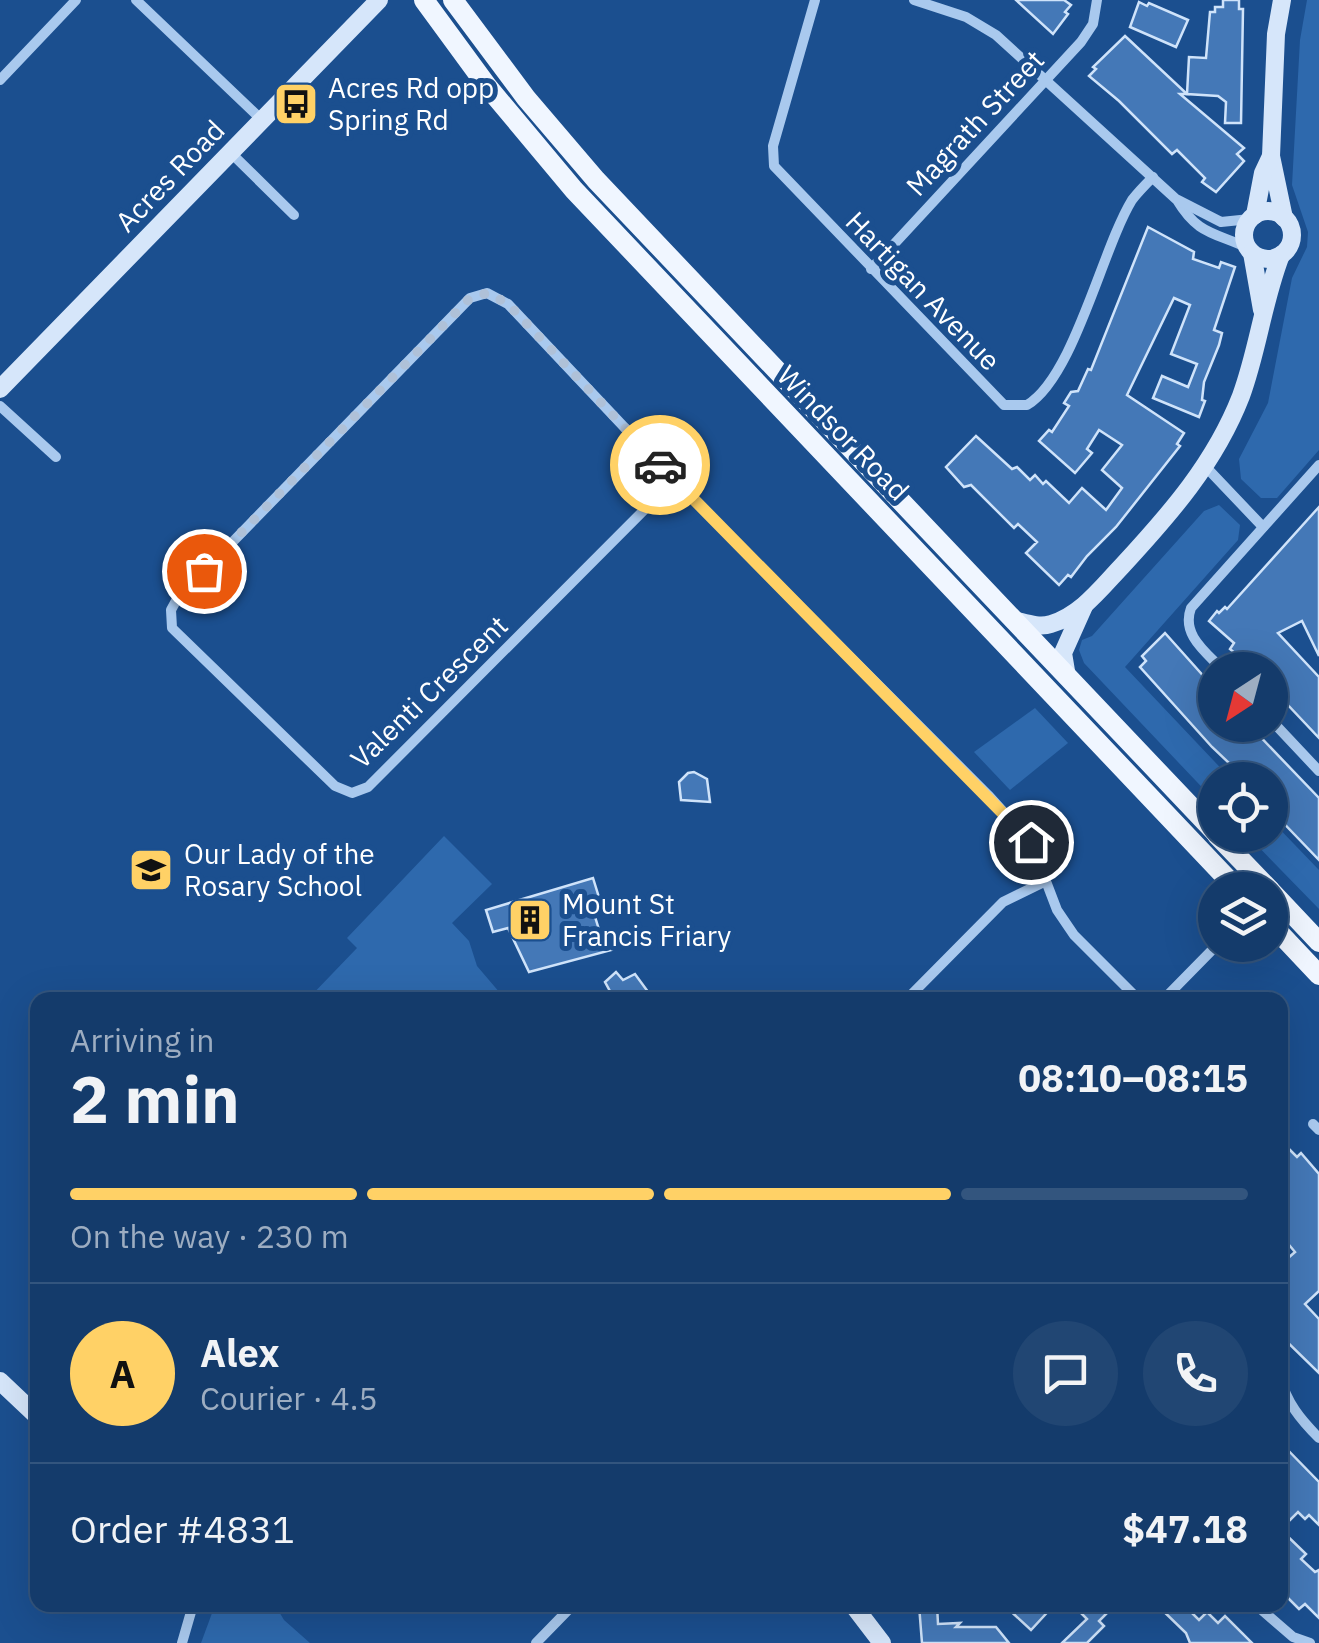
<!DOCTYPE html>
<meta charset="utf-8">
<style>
:root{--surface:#143b6b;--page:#214673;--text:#f1f3f6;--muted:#9dadc1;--line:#33557e;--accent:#ffd166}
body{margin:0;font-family:"IBM Plex Sans",sans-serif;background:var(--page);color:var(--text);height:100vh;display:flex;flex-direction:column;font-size:38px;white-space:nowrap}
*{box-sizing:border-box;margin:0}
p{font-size:32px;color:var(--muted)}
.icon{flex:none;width:55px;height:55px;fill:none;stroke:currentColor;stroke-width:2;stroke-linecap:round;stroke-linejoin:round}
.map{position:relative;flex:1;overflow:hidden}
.drawer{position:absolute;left:30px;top:992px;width:1258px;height:620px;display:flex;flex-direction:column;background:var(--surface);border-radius:20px;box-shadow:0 10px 40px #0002,0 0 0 2px var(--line)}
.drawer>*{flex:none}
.needle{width:65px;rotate:216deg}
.tools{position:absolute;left:1198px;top:652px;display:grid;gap:20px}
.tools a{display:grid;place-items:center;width:90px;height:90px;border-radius:50%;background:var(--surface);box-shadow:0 10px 40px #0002,0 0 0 2px var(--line);font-size:50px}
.pin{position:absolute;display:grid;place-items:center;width:85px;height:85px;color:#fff;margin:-42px;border:5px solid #fff;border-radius:50%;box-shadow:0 2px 10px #0007}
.courier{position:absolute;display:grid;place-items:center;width:100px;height:100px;margin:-50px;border:8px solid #ffd166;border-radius:50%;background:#fff;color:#222;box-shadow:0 2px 12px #0007}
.headline em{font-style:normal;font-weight:700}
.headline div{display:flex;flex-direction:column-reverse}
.headline{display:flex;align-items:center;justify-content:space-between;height:170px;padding:0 40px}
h1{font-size:65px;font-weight:700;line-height:75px}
.bar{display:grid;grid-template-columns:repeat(4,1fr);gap:15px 10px;align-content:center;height:120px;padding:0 40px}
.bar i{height:12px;border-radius:8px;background:var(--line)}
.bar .on{background:var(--accent)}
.bar p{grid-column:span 4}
.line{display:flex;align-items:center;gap:25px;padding:0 40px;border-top:2px solid var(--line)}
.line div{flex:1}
.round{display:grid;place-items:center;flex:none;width:105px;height:105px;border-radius:52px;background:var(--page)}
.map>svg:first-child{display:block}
.green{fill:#2e69ad}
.building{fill:#4478b7;stroke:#cfe3fa;stroke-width:2.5}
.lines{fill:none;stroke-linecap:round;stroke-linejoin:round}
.street{stroke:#a9c9ee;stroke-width:10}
.secondary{stroke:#d6e6fa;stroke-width:18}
.primary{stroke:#f0f6ff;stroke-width:20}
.done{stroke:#afc1d8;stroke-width:10;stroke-dasharray:0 18}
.route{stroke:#ffd166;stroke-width:12}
.labels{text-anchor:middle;stroke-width:10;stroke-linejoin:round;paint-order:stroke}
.poi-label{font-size:28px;fill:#fff;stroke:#1b4f8f;text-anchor:start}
.street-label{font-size:28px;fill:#fff;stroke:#1b4f8f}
</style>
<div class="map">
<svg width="1319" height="1643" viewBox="0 0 1319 1643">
<rect width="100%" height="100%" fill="#1b4f8f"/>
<!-- green -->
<g class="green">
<polygon points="1307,0 1319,0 1319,450 1277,498 1261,498 1241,479 1239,459 1268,403 1292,278 1307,247 1308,232 1292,185 1300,40"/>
<polygon points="1219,505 1240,525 1238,540 1125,667 1232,780 1215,780 1215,801 1084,663 1079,650 1082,640 1092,636 1204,511"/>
<polygon points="1035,708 1068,743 1010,790 974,752"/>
<polygon points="1270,819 1319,870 1319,909 1247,835 1270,835"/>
<polygon points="444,836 492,884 452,923 469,941 477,966 506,1000 307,1000 357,948 347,938"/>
<polygon points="215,1605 275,1605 284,1620 310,1643 201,1643"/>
</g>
<!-- building -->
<g class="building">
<polygon points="1016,0 1064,0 1071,5 1065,12 1068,14 1053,34"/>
<polygon points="1223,0 1239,0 1239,9 1243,9 1241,123 1225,123 1226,102 1218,96 1187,94 1189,57 1206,58 1210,12 1215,12 1215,7 1223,7"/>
<polygon points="1139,2 1147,6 1149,3 1188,20 1176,47 1130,27"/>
<polygon points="1125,36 1187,94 1180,94 1244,148 1237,154 1244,161 1216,192 1202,182 1205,178 1177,150 1172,154 1119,101 1089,76 1096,69 1093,67"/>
<polygon points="1148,227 1194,252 1193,259 1219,268 1221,262 1235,267 1214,330 1222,333 1219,345 1204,382 1202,400 1205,401 1199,417 1153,398 1162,376 1188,387 1197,364 1171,354 1190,305 1174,298 1127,395 1184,433 1177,444 1180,446 1116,527 1087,556 1071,577 1068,575 1059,585 1026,553 1037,542 1018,524 1014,528 971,485 964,487 946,467 976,436 1012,469 1017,467 1030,480 1035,475 1043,484 1046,481 1069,503 1082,488 1106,510 1122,488 1102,470 1122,445 1099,430 1087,449 1092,453 1075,473 1039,441 1049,430 1052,432 1069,406 1064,403 1071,392 1078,391 1088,369 1091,370"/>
<polygon points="1319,507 1319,656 1302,621 1278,633 1319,677 1319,738 1270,686 1270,670 1254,670 1230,649 1234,643 1209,621 1217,611 1219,613 1225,607 1227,609"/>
<polygon points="1165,633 1215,689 1215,725 1249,725 1319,798 1319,860 1270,809 1270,780 1247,780 1212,747 1140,667 1146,661 1142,656"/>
<polygon points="694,772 707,779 710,802 681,800 679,782 688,773"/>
<polygon points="593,878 601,904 592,907 601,936 614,932 619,948 529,972 508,928 493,932 486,910"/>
<polygon points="616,972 623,980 635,974 654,1000 603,1000 611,993 605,982"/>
<polygon points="1288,1148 1297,1157 1301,1153 1319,1174 1319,1291 1305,1304 1319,1319 1319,1373 1280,1335 1280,1265 1295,1252 1280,1234 1280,1156"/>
<polygon points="1280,1442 1319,1482 1319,1525 1309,1515 1305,1519 1298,1512 1286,1524 1286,1496 1280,1490"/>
<polygon points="1280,1529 1306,1554 1301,1559 1315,1572 1319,1570 1319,1618 1305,1604 1299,1609 1280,1590"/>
<polygon points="919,1605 937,1605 938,1624 960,1623 956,1627 996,1627 1009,1643 922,1643"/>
<polygon points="1004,1605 1054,1605 1031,1630"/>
<polygon points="1073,1605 1115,1605 1099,1621 1104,1626 1087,1643 1062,1643 1087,1619"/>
<polygon points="1157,1605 1184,1605 1199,1620 1207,1612 1218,1623 1225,1616 1252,1643 1190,1643 1186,1633"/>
</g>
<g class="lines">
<!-- street -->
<g class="street">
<polyline points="136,0 263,121"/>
<path d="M815,0l-42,146 1,20 230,239h23c47,-28 75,-156 105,-205 6,-8 14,-16 21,-23"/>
<path d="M914,0l52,17 30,18 181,165c21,35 37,32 71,48"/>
<polyline points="0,80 76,0"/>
<polyline points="231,153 294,215"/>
<polyline points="1178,200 1221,222 1250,219"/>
<polyline points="871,269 1081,42 1093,24 1097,0"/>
<polyline points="0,406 56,457"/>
<polyline points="1205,466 1263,527"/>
<polyline points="674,480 368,787 352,793 335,786 172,628 171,610 177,599 470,298 487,293 508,304 674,480 988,795 1031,842 1057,910 1074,935 1139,1000"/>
<path d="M1223,670c-17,-18 -42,-35 -32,-62l128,-143"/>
<polyline points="1270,719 1319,771"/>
<polyline points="906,1000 1003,902 1046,881"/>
<polyline points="1163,1000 1217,945"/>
<polyline points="1313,1124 1319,1130"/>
<path d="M1280,1377c7,26 20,42 39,61"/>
<polyline points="1256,1605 1293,1637 1310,1643"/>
<polyline points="182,1643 193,1605"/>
<polyline points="536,1643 573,1605"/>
</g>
<!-- secondary -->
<g class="secondary">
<polyline points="1282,0 1276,34 1271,156 1284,218"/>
<circle cx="1268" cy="235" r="24"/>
<polyline points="1255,215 1263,173 1271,156"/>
<polyline points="1252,253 1262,310"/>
<polyline points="0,389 379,0"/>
<path d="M1013,620c13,3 26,8 38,4 30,-9 50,-36 71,-58 48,-52 93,-103 119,-170 17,-46 22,-95 40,-141"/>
<polyline points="1067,677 1063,653 1084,606"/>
<polyline points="0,1381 38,1417"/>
<polyline points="853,1605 882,1643"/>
</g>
<!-- primary -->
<g class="primary">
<polyline points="424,0 487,86 574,190 1238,890"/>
<polyline points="453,0 526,98 596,180 1215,832"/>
<polyline points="1217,835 1270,890"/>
<polyline points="1270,890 1319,942"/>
<polyline points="1270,923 1319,975"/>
</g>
</g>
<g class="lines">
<!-- done -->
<polyline class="done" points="204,571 470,298 488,293 508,304 660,465"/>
<!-- route -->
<polyline class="route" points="660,465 1031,842"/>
</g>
<!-- icons -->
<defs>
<symbol id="bus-square" viewBox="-11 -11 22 22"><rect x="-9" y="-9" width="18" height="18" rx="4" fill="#ffd166" stroke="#1b4f8f"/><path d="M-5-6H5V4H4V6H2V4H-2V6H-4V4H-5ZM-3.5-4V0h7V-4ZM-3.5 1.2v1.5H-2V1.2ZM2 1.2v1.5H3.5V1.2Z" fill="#111"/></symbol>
<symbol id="school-square" viewBox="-11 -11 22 22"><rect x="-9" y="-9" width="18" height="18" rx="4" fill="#ffd166" stroke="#1b4f8f"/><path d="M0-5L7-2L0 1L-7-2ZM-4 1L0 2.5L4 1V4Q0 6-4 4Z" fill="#111"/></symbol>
<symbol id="building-square" viewBox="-11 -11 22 22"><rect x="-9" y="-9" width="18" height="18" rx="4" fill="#ffd166" stroke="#1b4f8f"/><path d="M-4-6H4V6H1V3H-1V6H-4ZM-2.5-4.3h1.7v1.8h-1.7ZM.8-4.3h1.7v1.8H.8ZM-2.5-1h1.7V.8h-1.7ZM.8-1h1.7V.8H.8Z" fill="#111"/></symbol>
</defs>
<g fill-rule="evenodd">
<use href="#bus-square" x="271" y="79" width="50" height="50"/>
<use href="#school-square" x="126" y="845" width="50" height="50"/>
<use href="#building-square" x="505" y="895" width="50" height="50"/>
</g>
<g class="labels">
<!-- poi labels -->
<g class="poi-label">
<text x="328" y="98">Acres Rd opp<tspan x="328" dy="32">Spring Rd</tspan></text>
<text x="184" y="864">Our Lady of the<tspan x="184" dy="32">Rosary School</tspan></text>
<text x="562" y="914">Mount St<tspan x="562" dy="32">Francis Friary</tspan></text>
</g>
<!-- street labels -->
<g class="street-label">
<text transform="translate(975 123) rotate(-47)" y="10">Magrath Street</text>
<text transform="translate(170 176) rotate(-46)" y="10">Acres Road</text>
<text transform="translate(923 291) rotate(46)" y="10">Hartigan Avenue</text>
<text transform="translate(843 433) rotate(46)" y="10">Windsor Road</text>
<text transform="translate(429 692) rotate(-44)" y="10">Valenti Crescent</text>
</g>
</g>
</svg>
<div class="tools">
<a><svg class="needle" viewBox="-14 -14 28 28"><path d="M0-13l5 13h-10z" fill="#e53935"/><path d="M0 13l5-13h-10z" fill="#9dadc1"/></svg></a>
<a><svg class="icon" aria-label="locate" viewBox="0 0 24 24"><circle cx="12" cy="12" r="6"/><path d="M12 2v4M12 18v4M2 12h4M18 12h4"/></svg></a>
<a><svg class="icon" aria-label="layers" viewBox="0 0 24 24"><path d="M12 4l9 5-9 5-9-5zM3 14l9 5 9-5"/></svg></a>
</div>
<div class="pin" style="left:204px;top:571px;background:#ea580c"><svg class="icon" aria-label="bag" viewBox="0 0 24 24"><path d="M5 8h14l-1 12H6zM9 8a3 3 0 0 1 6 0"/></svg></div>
<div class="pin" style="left:1031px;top:842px;background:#1f2937"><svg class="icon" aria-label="home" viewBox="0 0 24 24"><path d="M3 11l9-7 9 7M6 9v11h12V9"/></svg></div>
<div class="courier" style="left:660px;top:465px"><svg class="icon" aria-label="car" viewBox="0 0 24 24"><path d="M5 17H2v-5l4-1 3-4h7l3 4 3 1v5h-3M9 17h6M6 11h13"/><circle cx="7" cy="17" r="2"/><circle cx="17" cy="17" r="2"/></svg></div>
<section class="drawer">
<div class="headline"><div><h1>2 min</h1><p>Arriving in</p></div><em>08:10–08:15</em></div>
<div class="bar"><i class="on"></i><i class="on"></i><i class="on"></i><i></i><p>On the way · 230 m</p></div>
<div class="line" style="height:180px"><b class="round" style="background:var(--accent);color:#111">A</b><div><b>Alex</b><p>Courier · 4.5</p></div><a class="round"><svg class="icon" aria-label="chat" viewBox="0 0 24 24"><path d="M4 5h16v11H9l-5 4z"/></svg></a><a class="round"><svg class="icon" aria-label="phone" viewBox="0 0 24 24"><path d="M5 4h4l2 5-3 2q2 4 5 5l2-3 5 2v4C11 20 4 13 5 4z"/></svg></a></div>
<div class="line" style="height:130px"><div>Order #4831</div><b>$47.18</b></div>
</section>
</div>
